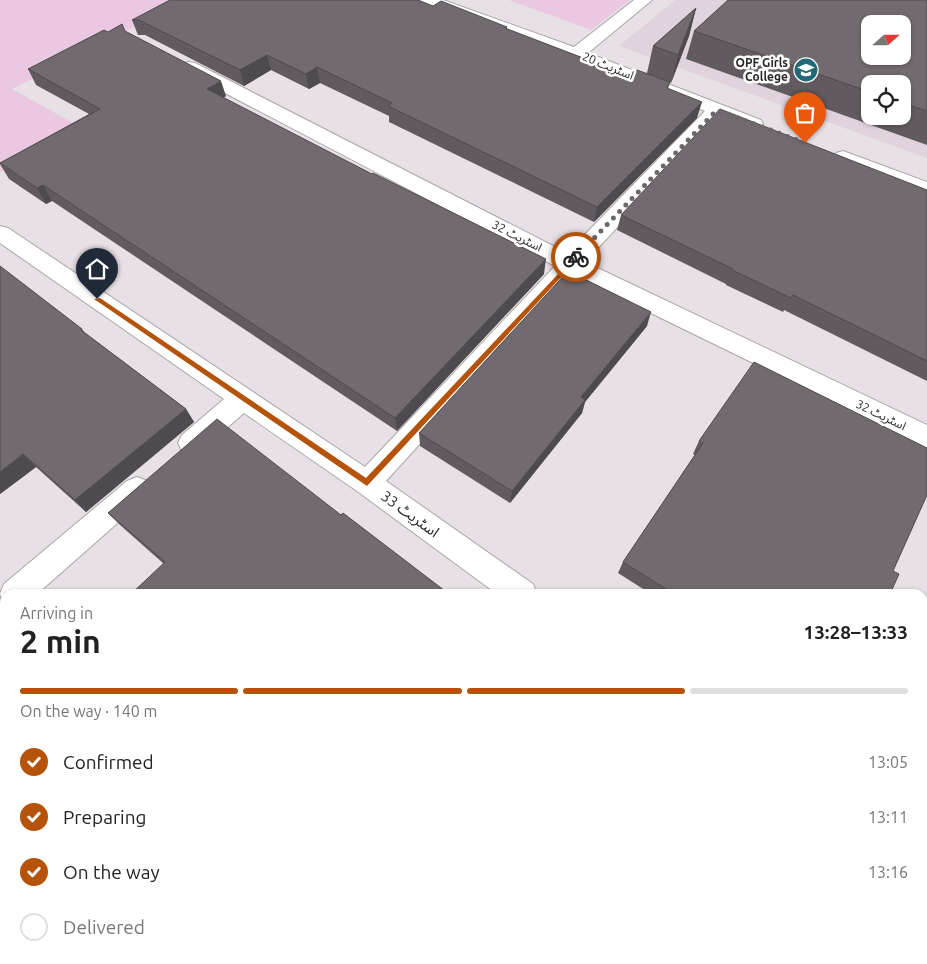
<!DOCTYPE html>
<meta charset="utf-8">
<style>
:root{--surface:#fff;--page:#f2f2f2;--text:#222;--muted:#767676;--line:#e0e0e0;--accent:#b45309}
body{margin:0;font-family:Ubuntu,"Noto Sans Arabic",sans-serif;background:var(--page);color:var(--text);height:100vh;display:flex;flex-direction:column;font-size:19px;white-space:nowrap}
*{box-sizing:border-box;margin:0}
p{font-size:16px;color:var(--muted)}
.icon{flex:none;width:28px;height:28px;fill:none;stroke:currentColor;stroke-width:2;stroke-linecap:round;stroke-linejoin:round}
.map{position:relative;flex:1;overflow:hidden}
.panel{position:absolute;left:0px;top:589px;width:928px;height:376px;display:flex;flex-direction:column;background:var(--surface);border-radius:15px 15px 0 0;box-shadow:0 1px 4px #0004}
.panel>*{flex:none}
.needle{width:32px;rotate:69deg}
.controls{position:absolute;left:861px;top:15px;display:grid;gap:10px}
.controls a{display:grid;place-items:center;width:50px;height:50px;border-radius:10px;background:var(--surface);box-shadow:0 1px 4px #0004;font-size:25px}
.pin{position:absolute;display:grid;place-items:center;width:42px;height:42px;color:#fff;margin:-51px -21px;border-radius:50% 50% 50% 0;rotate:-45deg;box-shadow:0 0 5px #0007}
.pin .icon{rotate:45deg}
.courier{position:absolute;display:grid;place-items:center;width:50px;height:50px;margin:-25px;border:4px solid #b45309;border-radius:50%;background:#fff;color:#222;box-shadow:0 1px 6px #0007}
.headline em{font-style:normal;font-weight:600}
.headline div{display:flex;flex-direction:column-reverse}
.headline{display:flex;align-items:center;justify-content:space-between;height:85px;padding:0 20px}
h1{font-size:32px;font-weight:600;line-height:38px}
.bar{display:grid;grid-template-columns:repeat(4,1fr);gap:8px 5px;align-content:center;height:60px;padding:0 20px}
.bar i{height:6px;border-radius:4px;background:var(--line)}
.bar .on{background:var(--accent)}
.bar p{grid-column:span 4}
ol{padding:0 20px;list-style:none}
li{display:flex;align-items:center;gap:15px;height:55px}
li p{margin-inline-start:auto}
li .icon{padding:5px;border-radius:50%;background:var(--accent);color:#fff;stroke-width:4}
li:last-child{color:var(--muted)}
li i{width:28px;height:28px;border:2px solid var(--line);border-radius:50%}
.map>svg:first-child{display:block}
.built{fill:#e1d3dd;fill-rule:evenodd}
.green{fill:#eac8e1}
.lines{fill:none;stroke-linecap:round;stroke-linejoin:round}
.minor-casing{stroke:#aca5aa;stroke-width:2}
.minor{fill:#fff;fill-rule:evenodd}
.wall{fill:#615b5f;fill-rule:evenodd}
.shaded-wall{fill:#4f4a4e}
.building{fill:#716a6f;stroke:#4f4a4e;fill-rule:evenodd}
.route{fill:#b45309}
.done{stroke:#6c676a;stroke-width:5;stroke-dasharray:0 9}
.labels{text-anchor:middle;stroke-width:5;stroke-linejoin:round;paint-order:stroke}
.far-poi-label{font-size:12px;font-weight:bold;fill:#292628;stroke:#fff;text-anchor:end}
.far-street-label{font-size:12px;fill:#292628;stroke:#fff}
.street-label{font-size:15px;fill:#292628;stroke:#fff}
</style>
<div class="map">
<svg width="927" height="964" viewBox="0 0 927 964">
<rect width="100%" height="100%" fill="#e7e0e5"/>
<!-- built -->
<path class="built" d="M675,0h252v158l-308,-112zM870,24h32v32h-32zM870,84h32v32h-32z"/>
<!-- green -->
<g class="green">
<polygon points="0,0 188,0 12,89 84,129 0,172"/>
<polygon points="509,0 630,0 591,30"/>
<polygon points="0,891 5,896 5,960 66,960 70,964 0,964"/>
</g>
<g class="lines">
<defs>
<g id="minor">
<polygon points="420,0 443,0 574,47 634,0 652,0 588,53 761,120 763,124 761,128 754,130 747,128 720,117 585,262 927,425 927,448 573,275 386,481 533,584 537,594 497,594 357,491 244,413 200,451 191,454 182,451 178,443 182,435 224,399 0,243 0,226 8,228 365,467 555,266 183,71 180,67 183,63 189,62 195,63 567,253 705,111 570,58 422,3"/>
<polygon points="843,151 927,182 927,196 836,161 833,157 836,153"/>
<polygon points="137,477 147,481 151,489 147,497 37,594 5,594 4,604 0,594 4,584 127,481"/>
<polygon points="927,678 927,719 922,721 922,680"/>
<polygon points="0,794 5,796 5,836 0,834"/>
<polygon points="111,960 152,960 154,964 113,964"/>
<polygon points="795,960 835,960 833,964 793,964"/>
</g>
</defs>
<!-- minor casing -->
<use href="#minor" class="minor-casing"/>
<!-- minor -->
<use href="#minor" class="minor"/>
</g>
<!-- wall -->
<g class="wall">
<path d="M927,0v145l-241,-86 8,-28zM870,84h32v32h-32z"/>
<polygon points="433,6 507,27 507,29 630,76 647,73 653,46 696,8 689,36 671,83 670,82 668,89 697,118 594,222 389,122 389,116 320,83 309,89 271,70 244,86 145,35 138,35 132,20"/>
<polygon points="108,32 226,96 223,98 544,274 397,431 52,201 46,204 9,179 0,164 0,163 89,114 36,85 28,69"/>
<polygon points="927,190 927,381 784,310 783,312 726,285 726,284 617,230 621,215"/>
<polygon points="647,326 585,402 582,413 510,503 420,446 419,433"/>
<polygon points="82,329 85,333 186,409 194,422 86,512 36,467 0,494"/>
<polygon points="699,441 893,571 890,594 651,594 618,573 623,562 695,455 693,454"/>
<polygon points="108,513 341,515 412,566 164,564 119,524"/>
</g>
<!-- shaded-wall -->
<g class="shaded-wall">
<polygon points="696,8 689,36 671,83 678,55"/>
<polygon points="267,55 271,70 244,86 240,70"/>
<polygon points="317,67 320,83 309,89 306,74"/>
<polygon points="221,81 226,96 212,105 207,89"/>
<polygon points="702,102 697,118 594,222 597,207"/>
<polygon points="43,185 52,201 46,204 37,188"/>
<polygon points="546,259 544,274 397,431 395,418"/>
<polygon points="651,312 647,326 585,402 582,413 510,503 512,491 581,397"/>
<polygon points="186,409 194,422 86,512 75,500"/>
<polygon points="23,454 36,467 0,494 0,472"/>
</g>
<!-- building -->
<g class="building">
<polygon points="170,0 418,0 433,6 441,1 507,27 505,28 630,76 637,70 670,82 667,88 702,102 597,207 388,106 392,103 317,67 306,74 267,55 240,70 139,20 132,20"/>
<path d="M728,0h199v111l-25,-8v-19h-32v8l-176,-61zM870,24h32v32h-32z"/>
<polygon points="696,8 678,55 653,46"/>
<polygon points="122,24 125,31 221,81 207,89 372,174 373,173 546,259 395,418 43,185 37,188 0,163 100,109 28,69 104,30 108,32"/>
<polygon points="720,109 927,190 927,361 793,295 791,298 732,270 733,269 621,215"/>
<polygon points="0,266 82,329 81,330 186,409 75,500 23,454 0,472"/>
<polygon points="568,271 651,312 581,397 585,400 512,491 419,433"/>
<polygon points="754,362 927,448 927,495 893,571 899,574 890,594 674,594 623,562 703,443 699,441"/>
<polygon points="217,419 341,515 343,513 449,594 131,594 165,562 108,513"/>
<polygon points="255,960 747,960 745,964 259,964"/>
</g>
<!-- route -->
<polygon class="route" points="576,255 578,256 578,259 367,486 94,299 100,298 366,478"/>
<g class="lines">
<!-- done -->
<polyline class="done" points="576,257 717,110 805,143"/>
</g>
<!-- icons -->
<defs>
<symbol id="university-disc" viewBox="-11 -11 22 22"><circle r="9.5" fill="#216976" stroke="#fff"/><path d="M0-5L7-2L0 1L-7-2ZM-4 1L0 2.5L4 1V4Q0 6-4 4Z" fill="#fff"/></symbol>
</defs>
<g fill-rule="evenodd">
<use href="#university-disc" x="792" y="56" width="28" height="28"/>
</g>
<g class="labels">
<!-- far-poi labels -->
<g class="far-poi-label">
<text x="788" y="67">OPF Girls<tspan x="788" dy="14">College</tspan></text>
</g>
<!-- far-street labels -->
<g class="far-street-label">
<text transform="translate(608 66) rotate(22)" y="4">اسٹریٹ 20</text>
<text transform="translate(517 236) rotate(27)" y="4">اسٹریٹ 32</text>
<text transform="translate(881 415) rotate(26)" y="4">اسٹریٹ 32</text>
</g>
<!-- street labels -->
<g class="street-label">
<text transform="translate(410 514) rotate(36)" y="5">اسٹریٹ 33</text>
</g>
</g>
</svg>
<div class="controls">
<a><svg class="needle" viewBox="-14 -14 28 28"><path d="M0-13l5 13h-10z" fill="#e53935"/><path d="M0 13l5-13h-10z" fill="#767676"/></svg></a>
<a><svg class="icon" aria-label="locate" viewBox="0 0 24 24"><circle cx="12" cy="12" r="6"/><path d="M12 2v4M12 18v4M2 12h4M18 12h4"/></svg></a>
</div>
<div class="pin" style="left:805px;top:143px;background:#ea580c"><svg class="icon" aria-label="bag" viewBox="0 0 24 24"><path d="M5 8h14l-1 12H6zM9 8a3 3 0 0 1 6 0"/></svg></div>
<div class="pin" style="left:97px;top:299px;background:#1f2937"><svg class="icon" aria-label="home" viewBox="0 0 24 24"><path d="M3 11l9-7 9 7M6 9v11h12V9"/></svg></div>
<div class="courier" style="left:576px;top:257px"><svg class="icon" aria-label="bike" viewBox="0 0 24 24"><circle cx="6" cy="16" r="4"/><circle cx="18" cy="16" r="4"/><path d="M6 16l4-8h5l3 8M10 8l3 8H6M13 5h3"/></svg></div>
<section class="panel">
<div class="headline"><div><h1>2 min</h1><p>Arriving in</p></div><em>13:28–13:33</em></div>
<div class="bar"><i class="on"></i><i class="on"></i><i class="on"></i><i></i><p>On the way · 140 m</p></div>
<ol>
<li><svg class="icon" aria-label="check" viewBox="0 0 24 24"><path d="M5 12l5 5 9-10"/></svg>Confirmed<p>13:05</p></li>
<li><svg class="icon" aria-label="check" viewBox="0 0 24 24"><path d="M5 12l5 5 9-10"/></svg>Preparing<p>13:11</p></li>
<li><svg class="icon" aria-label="check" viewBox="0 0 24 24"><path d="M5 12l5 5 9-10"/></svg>On the way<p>13:16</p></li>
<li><i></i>Delivered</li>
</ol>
</section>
</div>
